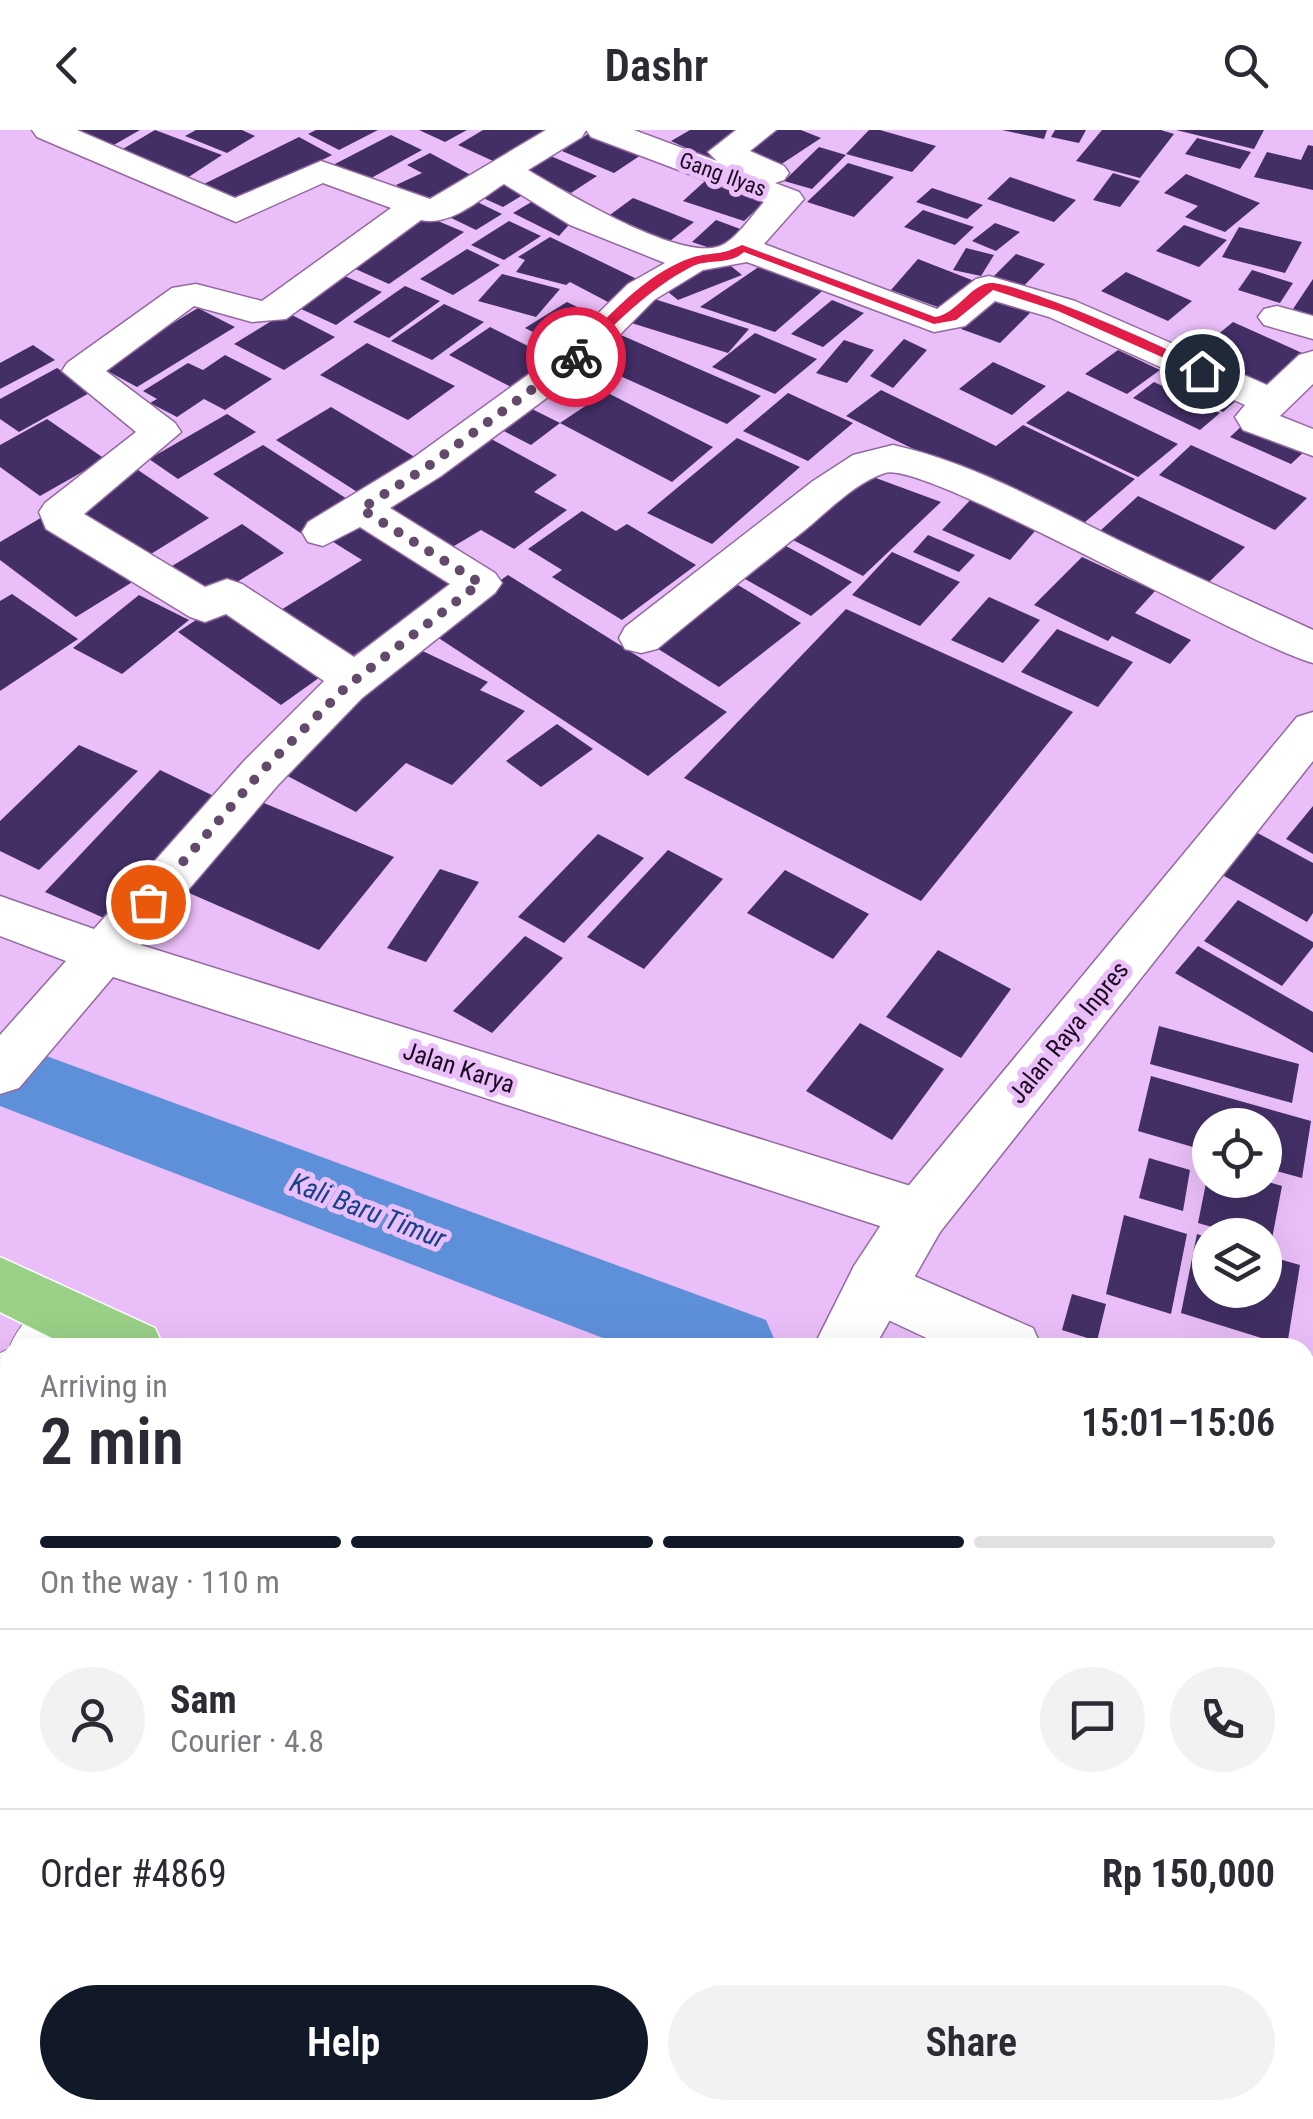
<!DOCTYPE html>
<meta charset="utf-8">
<style>
:root{--surface:#fff;--page:#f2f2f3;--text:#2b2b33;--muted:#7c7c81;--line:#e1e1e2;--accent:#111827}
body{margin:0;font-family:"Roboto Condensed",sans-serif;background:var(--page);color:var(--text);height:100vh;display:flex;flex-direction:column;font-size:38px;white-space:nowrap}
*{box-sizing:border-box;margin:0}
p{font-size:32px;color:var(--muted)}
.icon{flex:none;width:55px;height:55px;fill:none;stroke:currentColor;stroke-width:2;stroke-linecap:round;stroke-linejoin:round}
.map{position:relative;flex:1;overflow:hidden}
.side{position:absolute;left:0px;top:1208px;width:1315px;height:782px;display:flex;flex-direction:column;background:var(--surface);border-radius:30px 30px 0 0;box-shadow:0 10px 40px #0002}
.side>*{flex:none}
.fabs{position:absolute;left:1192px;top:978px;display:grid;gap:20px}
.fabs a{display:grid;place-items:center;width:90px;height:90px;border-radius:50%;background:var(--surface);box-shadow:0 10px 40px #0002;font-size:50px}
.pin{position:absolute;display:grid;place-items:center;width:85px;height:85px;color:#fff;margin:-42px;border:5px solid #fff;border-radius:50%;box-shadow:0 2px 10px #0007}
.courier{position:absolute;display:grid;place-items:center;width:100px;height:100px;margin:-50px;border:8px solid #e11d48;border-radius:50%;background:#fff;color:#222;box-shadow:0 2px 12px #0007}
.head em{font-style:normal;font-weight:600}
.head div{display:flex;flex-direction:column-reverse}
.head{display:flex;align-items:center;justify-content:space-between;height:170px;padding:0 40px}
h1{font-size:65px;font-weight:600;line-height:75px}
.bar{display:grid;grid-template-columns:repeat(4,1fr);gap:15px 10px;align-content:center;height:120px;padding:0 40px}
.bar i{height:12px;border-radius:8px;background:var(--line)}
.bar .on{background:var(--accent)}
.bar p{grid-column:span 4}
.line{display:flex;align-items:center;gap:25px;padding:0 40px;border-top:2px solid var(--line)}
.line div{flex:1}
.round{display:grid;place-items:center;flex:none;width:105px;height:105px;border-radius:52px;background:var(--page)}
.action{display:flex;gap:20px;margin-top:auto;padding:20px 40px}
.action a{flex:1;height:115px;border-radius:60px;background:var(--accent);color:#fff;font-size:40px;font-weight:600;line-height:115px;text-align:center}
.action a+a{background:var(--page);color:var(--text)}
header{display:flex;justify-content:space-between;align-items:center;height:130px;padding:0 40px;background:var(--surface);font-size:45px;font-weight:600}
.map>svg:first-child{display:block}
.lines{fill:none;stroke-linecap:round;stroke-linejoin:round}
.canal{fill:#5e90da;fill-rule:evenodd}
.building{fill:#432f66}
.lane-casing{stroke:#936a9f;stroke-width:2}
.street-casing{stroke:#936a9f;stroke-width:3}
.secondary-casing{stroke:#936a9f;stroke-width:3}
.highway-casing{stroke:#fff;stroke-width:3}
.lane{fill:#fff;fill-rule:evenodd}
.street{fill:#fff;fill-rule:evenodd}
.secondary{fill:#fff;fill-rule:evenodd}
.highway{fill:#9ad088;fill-rule:evenodd}
.route{fill:#e11d48}
.done{stroke:#63496b;stroke-width:10;stroke-dasharray:0 18}
.labels{text-anchor:middle;stroke-width:10;stroke-linejoin:round;paint-order:stroke}
.far-street-label{font-size:22px;fill:#1a0a1f;stroke:#eabef9}
.street-label{font-size:25px;fill:#1a0a1f;stroke:#eabef9}
.water-label{font-size:28px;font-style:italic;fill:#144487;stroke:#eabef9}
</style>
<header><svg class="icon" aria-label="back" viewBox="0 0 24 24"><path d="M15 5l-7 7 7 7"/></svg>Dashr<svg class="icon" aria-label="search" viewBox="0 0 24 24"><circle cx="10" cy="10" r="6"/><path d="M15 15l6 6"/></svg></header>
<div class="map">
<svg width="1313" height="1989" viewBox="0 0 1313 1989">
<rect width="100%" height="100%" fill="#eabef9"/>
<g class="lines">
<!-- canal -->
<g class="canal">
<polygon points="0,909 766,1190 778,1218 629,1218 0,976"/>
<polygon points="1305,1384 1313,1387 1313,1481 1305,1478"/>
</g>
</g>
<!-- building -->
<g class="building">
<polygon points="76,0 140,0 112,16"/>
<polygon points="155,0 222,25 184,50 116,23"/>
<polygon points="196,0 242,0 255,6 227,23 185,6"/>
<polygon points="316,0 378,0 339,20 308,4"/>
<polygon points="419,0 467,0 445,12"/>
<polygon points="483,0 561,0 504,36 458,15"/>
<polygon points="690,0 753,0 708,28 671,11"/>
<polygon points="765,0 801,0 821,8 774,39 731,21"/>
<polygon points="869,0 880,0 936,16 912,42 846,24"/>
<polygon points="1002,0 1047,0 1044,9"/>
<polygon points="1055,0 1086,0 1079,13 1051,7"/>
<polygon points="1102,0 1161,0 1174,4 1140,48 1076,31"/>
<polygon points="1176,0 1264,0 1254,19"/>
<polygon points="591,2 644,23 614,43 562,21"/>
<polygon points="391,5 422,20 364,52 333,35"/>
<polygon points="299,7 332,25 236,74 202,55"/>
<polygon points="1197,8 1251,22 1240,39 1185,24"/>
<polygon points="1308,15 1313,16 1313,60 1254,47 1267,22 1301,30"/>
<polygon points="819,17 846,25 812,59 784,51"/>
<polygon points="430,23 480,50 457,62 448,58 423,71 396,55 422,43 407,35"/>
<polygon points="546,24 597,46 571,63 519,40"/>
<polygon points="848,33 894,47 854,87 807,72"/>
<polygon points="1113,43 1140,51 1120,77 1093,70"/>
<polygon points="1186,44 1260,73 1225,102 1185,87 1198,76 1164,63"/>
<polygon points="500,46 531,60 503,77 472,63"/>
<polygon points="1010,47 1076,70 1054,92 987,69"/>
<polygon points="705,51 766,70 744,91 683,71"/>
<polygon points="932,58 983,75 967,89 916,72"/>
<polygon points="543,65 575,88 559,106 513,83"/>
<polygon points="465,66 502,84 476,100 439,82"/>
<polygon points="633,68 694,92 665,115 603,90"/>
<polygon points="923,80 974,97 955,115 904,97"/>
<polygon points="426,86 464,102 389,154 351,137"/>
<polygon points="716,90 754,104 731,125 692,112"/>
<polygon points="509,91 541,106 504,130 471,115"/>
<polygon points="995,93 1020,102 996,121 972,111"/>
<polygon points="1184,95 1227,110 1199,137 1156,121"/>
<polygon points="1239,97 1302,112 1285,143 1222,127"/>
<polygon points="550,107 641,151 608,172 570,152 566,155 516,142 525,130 518,127"/>
<polygon points="966,118 994,125 981,146 953,140"/>
<polygon points="467,119 500,135 453,165 420,149"/>
<polygon points="1016,124 1045,134 1017,163 987,153"/>
<polygon points="721,128 742,145 678,170 657,153"/>
<polygon points="918,129 977,152 946,180 891,160"/>
<polygon points="766,132 828,156 775,202 700,177"/>
<polygon points="1252,140 1293,153 1280,173 1238,160"/>
<polygon points="335,142 382,162 336,195 288,173"/>
<polygon points="1126,142 1192,171 1168,191 1101,161"/>
<polygon points="502,144 560,159 536,187 478,171"/>
<polygon points="1313,149 1313,185 1293,179"/>
<polygon points="405,156 440,171 389,208 353,192"/>
<polygon points="1000,160 1039,174 1000,213 961,199"/>
<polygon points="648,167 749,199 728,223 625,191"/>
<polygon points="832,170 864,183 823,217 791,204"/>
<polygon points="567,172 606,191 564,218 525,198"/>
<polygon points="444,174 484,192 432,230 391,211"/>
<polygon points="198,178 235,197 137,257 100,237"/>
<polygon points="286,182 335,207 284,240 234,214"/>
<polygon points="1233,192 1311,227 1267,265 1188,229"/>
<polygon points="490,197 556,230 515,259 449,225"/>
<polygon points="614,202 761,266 727,294 580,228"/>
<polygon points="755,203 817,229 775,264 712,237"/>
<polygon points="904,209 927,220 893,258 870,246"/>
<polygon points="844,210 874,220 847,253 816,243"/>
<polygon points="367,213 455,256 408,290 320,245"/>
<polygon points="33,215 55,230 0,259 0,233"/>
<polygon points="1118,220 1160,240 1127,264 1085,244"/>
<polygon points="225,225 272,249 225,280 204,269 177,287 150,273 157,269 143,261 188,233 203,240"/>
<polygon points="993,232 1046,256 1012,285 959,259"/>
<polygon points="1184,235 1245,263 1223,282 1162,253"/>
<polygon points="57,238 93,261 19,302 0,289 0,269"/>
<polygon points="1154,252 1220,283 1200,300 1133,268"/>
<polygon points="881,260 996,316 1023,295 1135,349 1077,399 846,286"/>
<polygon points="1068,261 1178,314 1138,347 1026,293"/>
<polygon points="606,262 713,317 672,352 560,293"/>
<polygon points="788,263 853,293 808,331 743,301"/>
<polygon points="526,276 560,293 531,315 496,297"/>
<polygon points="331,277 418,329 362,365 276,310"/>
<polygon points="227,284 256,302 178,349 149,329"/>
<polygon points="47,289 105,329 40,366 0,337 0,315"/>
<polygon points="1245,293 1306,320 1291,334 1230,307"/>
<polygon points="482,304 557,345 534,362 567,380 514,419 481,400 444,422 372,375"/>
<polygon points="737,308 800,337 712,414 647,383"/>
<polygon points="263,315 355,374 305,406 213,344"/>
<polygon points="1191,315 1307,368 1275,400 1159,345"/>
<polygon points="138,340 209,388 138,432 67,380"/>
<polygon points="865,344 941,372 863,446 793,410"/>
<polygon points="974,366 1041,394 1010,430 942,400"/>
<polygon points="1138,366 1245,417 1207,454 1100,401"/>
<polygon points="582,381 616,401 627,394 696,435 622,490 552,447 562,440 528,419"/>
<polygon points="44,386 134,451 76,487 0,430 0,412"/>
<polygon points="366,388 462,451 342,533 271,486 362,430 330,410"/>
<polygon points="242,394 284,423 205,472 162,442"/>
<polygon points="928,405 975,425 959,442 913,422"/>
<polygon points="786,416 852,452 811,486 745,449"/>
<polygon points="892,422 960,452 920,496 852,465"/>
<polygon points="1082,427 1155,461 1135,483 1191,510 1170,534 1112,506 1108,511 1034,475"/>
<polygon points="508,445 727,582 648,646 428,501"/>
<polygon points="738,455 801,493 719,557 655,517"/>
<polygon points="12,464 78,509 0,561 0,471"/>
<polygon points="139,465 189,490 122,544 73,518"/>
<polygon points="989,467 1040,490 1003,533 951,510"/>
<polygon points="226,470 330,540 281,575 178,502"/>
<polygon points="846,479 1073,582 921,771 684,648"/>
<polygon points="1057,499 1133,532 1098,577 1021,542"/>
<polygon points="412,516 488,552 480,560 525,581 452,655 406,633 356,682 278,641"/>
<polygon points="557,594 593,619 541,657 506,631"/>
<polygon points="79,615 138,641 39,740 0,721 0,691"/>
<polygon points="160,640 220,669 113,792 45,762"/>
<polygon points="259,671 394,727 319,820 180,759"/>
<polygon points="1313,676 1313,724 1286,709"/>
<polygon points="1252,700 1313,733 1313,783 1307,792 1217,742"/>
<polygon points="598,704 644,728 564,813 518,787"/>
<polygon points="668,720 723,749 644,839 587,807"/>
<polygon points="440,739 479,752 426,832 387,818"/>
<polygon points="785,740 869,784 833,829 747,783"/>
<polygon points="1238,770 1313,812 1313,817 1282,856 1204,811"/>
<polygon points="525,806 563,828 492,903 453,881"/>
<polygon points="1198,816 1313,882 1313,923 1175,843"/>
<polygon points="938,820 1011,859 961,928 886,887"/>
<polygon points="860,893 944,939 892,1010 806,961"/>
<polygon points="1159,896 1299,934 1292,973 1150,934"/>
<polygon points="1151,946 1311,991 1302,1048 1265,1038 1265,995 1210,995 1210,1022 1138,1001"/>
<polygon points="1149,1028 1190,1040 1183,1081 1139,1068"/>
<polygon points="1208,1043 1210,1050 1262,1050 1282,1056 1271,1114 1265,1112 1265,1105 1240,1105 1198,1093"/>
<polygon points="1124,1085 1187,1104 1171,1184 1106,1164"/>
<polygon points="1197,1104 1210,1108 1210,1160 1265,1160 1265,1125 1300,1135 1287,1216 1181,1183"/>
<polygon points="1072,1164 1106,1174 1097,1211 1062,1200"/>
<polygon points="10,1535 10,1633 0,1622 0,1545"/>
<polygon points="869,1980 1081,1980 1096,1989 865,1989"/>
<polygon points="1180,1980 1235,1980 1249,1989 1176,1989"/>
</g>
<g class="lines">
<defs>
<g id="lane">
<path d="M58,1165l11,5 5,10 -28,38h-36v39l-10,3v-37l9,-4c6,-19 29,-46 49,-54z"/>
<polygon points="0,1380 10,1382 10,1416 0,1414"/>
<polygon points="263,1980 315,1980 319,1989 267,1989"/>
<polygon points="362,1980 405,1980 401,1989 358,1989"/>
</g>
<g id="street">
<path d="M32,0h45l158,68 86,-37 109,38 116,-69h88l83,31 -9,-9 28,-22h40l-26,21 34,15 5,7 -5,7 -9,3 24,9 5,7 -40,45 173,65 39,-30 13,-3 86,25 192,84 32,-30 14,-4v33l-33,32 33,13v27l-70,-26 -8,-13 10,-12 -196,-88 -54,-16 -30,25 -31,6 -187,-70 -44,8 -49,30 -68,69 -145,107 -51,32 105,65 7,10 -7,10 -133,105 -84,87 -137,160 779,244 20,7 8,18 -8,18 -20,7 -807,-262 -94,111 -19,6v-59l66,-74 -66,-25v-40l94,33 150,-168 80,-80 -98,-67 -21,8 -15,-5 -144,-88 -7,-17 6,-9 91,-71 -74,-61 5,-8 105,-75 24,-4 66,17 129,-93 -68,-25 -87,39 -199,-85zM586,0l5,7 173,65c-12,13 -28,38 -44,44 -40,16 -155,-54 -192,-76l54,-33zM504,54l66,41 95,38 -37,21 -70,69 -145,105 -105,64 -6,10 6,10 15,4 37,-19 90,57 -96,73 -112,-73 -15,-5 -22,8 -121,-73 97,-82 -6,-9 -69,-52 88,-65 58,16 34,-3 135,-99c29,7 59,-21 83,-36z"/>
<polygon points="1277,176 1313,186 1313,209 1264,195 1258,187 1264,179"/>
<path d="M893,315c81,18 151,59 225,95 65,31 130,60 195,90v33c-72,-20 -388,-203 -428,-190 -29,9 -57,38 -80,57 -50,39 -99,79 -148,119l-16,4 -16,-4 -6,-11 6,-11 188,-146 40,-26z"/>
<polygon points="875,1129 1033,1198 1042,1218 948,1218 854,1174 846,1155 854,1136"/>
<polygon points="1305,1321 1313,1324 1313,1385 1305,1382"/>
<polygon points="775,1980 852,1980 849,1989 772,1989"/>
</g>
<polygon id="secondary" points="1313,582 1313,631 940,1102 874,1218 813,1218 854,1136 900,1066 1297,587"/>
<g id="highway">
<polygon points="0,1127 155,1198 164,1218 72,1218 0,1182"/>
<polygon points="0,1259 10,1263 10,1322 0,1318"/>
<polygon points="1305,1730 1313,1733 1313,1806 1305,1803"/>
<polygon points="1305,1882 1313,1886 1313,1962 1305,1958"/>
</g>
</defs>
<!-- lane casing -->
<use href="#lane" class="lane-casing"/>
<!-- street casing -->
<use href="#street" class="street-casing"/>
<!-- secondary casing -->
<use href="#secondary" class="secondary-casing"/>
<!-- highway casing -->
<use href="#highway" class="highway-casing"/>
<!-- lane -->
<use href="#lane" class="lane"/>
<!-- street -->
<use href="#street" class="street"/>
<!-- secondary -->
<use href="#secondary" class="secondary"/>
<!-- highway -->
<use href="#highway" class="highway"/>
</g>
<!-- route -->
<path class="route" d="M742,115l193,72c23,-3 36,-35 58,-34 33,3 187,68 214,88l-9,2 -140,-62 -65,-21 -37,30 -22,4 -190,-72c-16,14 -36,6 -53,15 -44,23 -76,57 -111,92l-9,-2c29,-34 76,-85 120,-99 22,-7 27,-1 51,-13z"/>
<g class="lines">
<!-- done -->
<polyline class="done" points="148,772 261,642 346,557 480,453 361,379 427,337 576,227"/>
</g>
<g class="labels">
<!-- far-street labels -->
<g class="far-street-label">
<text transform="translate(723 44) rotate(20)" y="8">Gang Ilyas</text>
</g>
<!-- street labels -->
<g class="street-label">
<text transform="translate(1068 902) rotate(-51)" y="9">Jalan Raya Inpres</text>
<text transform="translate(459 937) rotate(18)" y="9">Jalan Karya</text>
</g>
<!-- water labels -->
<g class="water-label">
<text transform="translate(368 1080) rotate(21)" y="10">Kali Baru Timur</text>
</g>
</g>
</svg>
<div class="fabs">
<a><svg class="icon" aria-label="locate" viewBox="0 0 24 24"><circle cx="12" cy="12" r="6"/><path d="M12 2v4M12 18v4M2 12h4M18 12h4"/></svg></a>
<a><svg class="icon" aria-label="layers" viewBox="0 0 24 24"><path d="M12 4l9 5-9 5-9-5zM3 14l9 5 9-5"/></svg></a>
</div>
<div class="pin" style="left:148px;top:772px;background:#ea580c"><svg class="icon" aria-label="bag" viewBox="0 0 24 24"><path d="M5 8h14l-1 12H6zM9 8a3 3 0 0 1 6 0"/></svg></div>
<div class="pin" style="left:1202px;top:241px;background:#1f2937"><svg class="icon" aria-label="home" viewBox="0 0 24 24"><path d="M3 11l9-7 9 7M6 9v11h12V9"/></svg></div>
<div class="courier" style="left:576px;top:227px"><svg class="icon" aria-label="bike" viewBox="0 0 24 24"><circle cx="6" cy="16" r="4"/><circle cx="18" cy="16" r="4"/><path d="M6 16l4-8h5l3 8M10 8l3 8H6M13 5h3"/></svg></div>
<section class="side">
<div class="head"><div><h1>2 min</h1><p>Arriving in</p></div><em>15:01–15:06</em></div>
<div class="bar"><i class="on"></i><i class="on"></i><i class="on"></i><i></i><p>On the way · 110 m</p></div>
<div class="line" style="height:180px"><a class="round"><svg class="icon" aria-label="person" viewBox="0 0 24 24"><circle cx="12" cy="8" r="4"/><path d="M4 21q1-7 8-7t8 7"/></svg></a><div><b>Sam</b><p>Courier · 4.8</p></div><a class="round"><svg class="icon" aria-label="chat" viewBox="0 0 24 24"><path d="M4 5h16v11H9l-5 4z"/></svg></a><a class="round"><svg class="icon" aria-label="phone" viewBox="0 0 24 24"><path d="M5 4h4l2 5-3 2q2 4 5 5l2-3 5 2v4C11 20 4 13 5 4z"/></svg></a></div>
<div class="line" style="height:130px"><div>Order #4869</div><b>Rp 150,000</b></div>
<div class="action"><a>Help</a><a>Share</a></div>
</section>
</div>
